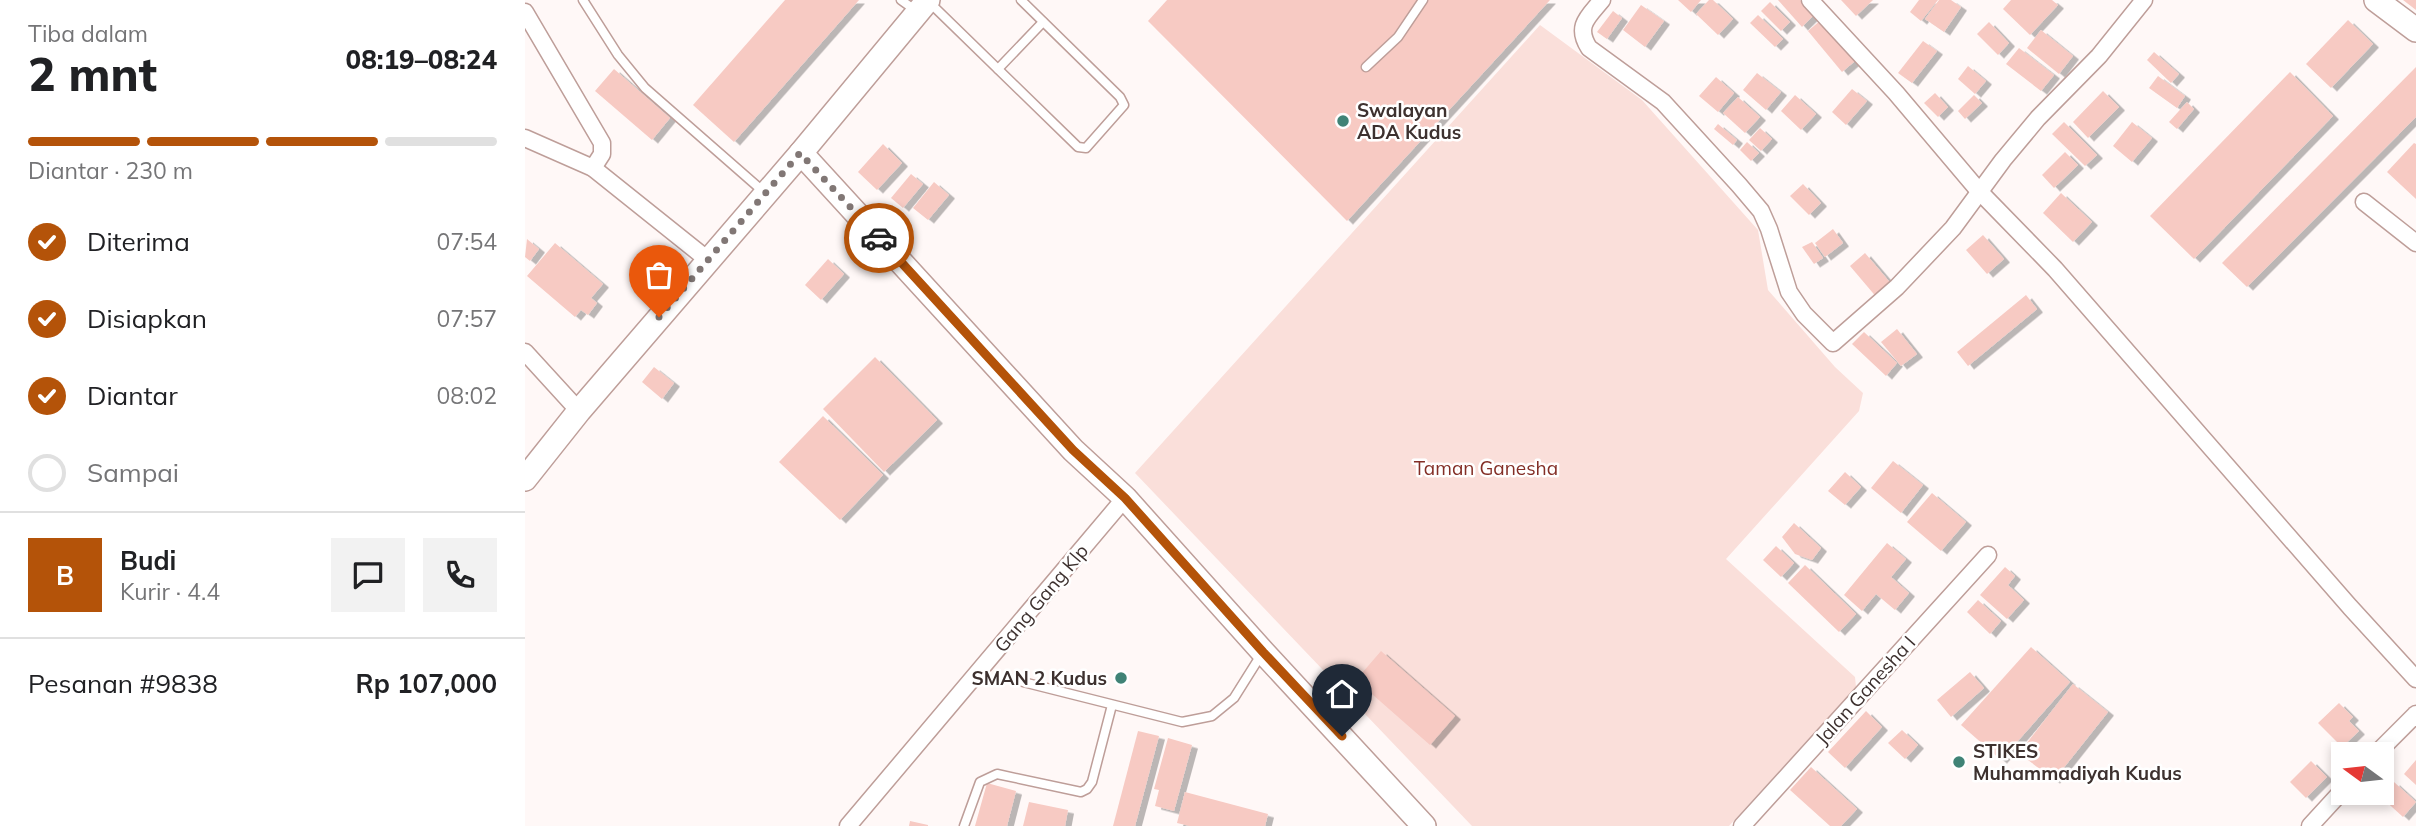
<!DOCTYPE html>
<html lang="id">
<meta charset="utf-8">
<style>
:root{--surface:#fff;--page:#f2f2f2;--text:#202124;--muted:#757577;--line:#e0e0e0;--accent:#b45309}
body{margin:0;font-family:Mulish,sans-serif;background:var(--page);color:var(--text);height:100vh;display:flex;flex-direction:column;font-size:26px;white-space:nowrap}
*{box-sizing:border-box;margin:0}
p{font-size:23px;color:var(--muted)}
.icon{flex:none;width:38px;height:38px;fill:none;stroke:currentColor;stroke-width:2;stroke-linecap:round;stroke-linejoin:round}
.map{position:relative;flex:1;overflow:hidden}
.details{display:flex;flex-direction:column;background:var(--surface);width:525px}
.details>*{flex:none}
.needle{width:46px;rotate:285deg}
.buttons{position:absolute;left:1806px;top:742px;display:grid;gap:14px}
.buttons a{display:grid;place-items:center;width:63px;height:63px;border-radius:0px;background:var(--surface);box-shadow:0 4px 10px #0003;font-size:35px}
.pin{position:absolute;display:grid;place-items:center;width:60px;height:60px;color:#fff;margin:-72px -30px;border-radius:50% 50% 50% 0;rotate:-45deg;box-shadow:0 0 7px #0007}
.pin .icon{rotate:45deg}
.courier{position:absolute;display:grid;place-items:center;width:70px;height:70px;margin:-35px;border:5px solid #b45309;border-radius:50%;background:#fff;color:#222;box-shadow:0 2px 9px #0007}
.overview em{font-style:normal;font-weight:800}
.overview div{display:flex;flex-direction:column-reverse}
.overview{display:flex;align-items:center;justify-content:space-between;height:119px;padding:0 28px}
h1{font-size:46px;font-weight:800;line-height:52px}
.bar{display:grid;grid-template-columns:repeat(4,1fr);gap:10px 7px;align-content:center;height:84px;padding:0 28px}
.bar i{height:9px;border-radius:5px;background:var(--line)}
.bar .current{background:var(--accent)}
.bar p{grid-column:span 4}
.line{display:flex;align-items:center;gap:18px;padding:0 28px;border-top:2px solid var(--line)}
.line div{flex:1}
.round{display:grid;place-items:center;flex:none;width:74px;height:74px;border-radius:0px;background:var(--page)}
ol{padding:0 28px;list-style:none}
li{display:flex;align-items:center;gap:21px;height:77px}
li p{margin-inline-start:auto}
li .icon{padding:7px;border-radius:50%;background:var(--accent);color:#fff;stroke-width:4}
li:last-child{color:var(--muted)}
li i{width:38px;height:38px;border:4px solid var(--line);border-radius:50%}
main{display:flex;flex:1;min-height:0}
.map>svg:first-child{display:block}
.green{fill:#fadfda}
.building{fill:#f7cac3;filter:url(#shadow)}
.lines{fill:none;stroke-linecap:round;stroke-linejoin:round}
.lane-casing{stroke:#be9e99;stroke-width:11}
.street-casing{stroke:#be9e99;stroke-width:19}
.secondary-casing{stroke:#be9e99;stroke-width:26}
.lane{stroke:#fff;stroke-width:8}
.street{stroke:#fff;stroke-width:16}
.secondary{stroke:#fff;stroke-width:23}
.done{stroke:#817775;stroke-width:7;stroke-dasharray:0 12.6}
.route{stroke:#b45309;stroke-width:9}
.poi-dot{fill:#408376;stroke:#fff;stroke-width:2.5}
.labels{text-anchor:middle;stroke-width:5;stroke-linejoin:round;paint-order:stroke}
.poi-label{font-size:19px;font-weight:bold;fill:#3d312f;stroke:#fff;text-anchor:start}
.park-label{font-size:19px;fill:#832e26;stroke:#fff}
.street-label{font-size:19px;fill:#3d312f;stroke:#fff}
</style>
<main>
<section class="details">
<div class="overview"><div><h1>2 mnt</h1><p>Tiba dalam</p></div><em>08:19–08:24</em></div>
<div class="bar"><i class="current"></i><i class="current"></i><i class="current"></i><i></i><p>Diantar · 230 m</p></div>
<ol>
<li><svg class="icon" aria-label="check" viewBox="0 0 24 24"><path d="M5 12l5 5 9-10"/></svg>Diterima<p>07:54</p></li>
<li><svg class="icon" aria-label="check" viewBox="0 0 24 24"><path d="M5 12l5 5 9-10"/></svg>Disiapkan<p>07:57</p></li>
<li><svg class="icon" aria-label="check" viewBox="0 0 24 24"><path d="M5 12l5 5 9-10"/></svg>Diantar<p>08:02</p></li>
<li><i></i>Sampai</li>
</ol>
<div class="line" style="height:126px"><b class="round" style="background:var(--accent);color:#fff">B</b><div><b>Budi</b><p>Kurir · 4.4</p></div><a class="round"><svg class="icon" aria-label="chat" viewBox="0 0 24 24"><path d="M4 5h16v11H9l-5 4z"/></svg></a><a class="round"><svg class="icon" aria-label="phone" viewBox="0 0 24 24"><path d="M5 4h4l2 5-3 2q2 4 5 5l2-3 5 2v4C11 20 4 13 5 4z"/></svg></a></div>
<div class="line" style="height:91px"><div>Pesanan #9838</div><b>Rp 107,000</b></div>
</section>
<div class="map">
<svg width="1891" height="826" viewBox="0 0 1891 826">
<defs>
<filter id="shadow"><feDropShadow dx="6" dy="3.5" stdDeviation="0" flood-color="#0004"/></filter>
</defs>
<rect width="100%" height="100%" fill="#fff8f7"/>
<!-- green -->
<polygon class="green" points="1015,25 1117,100 1233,230 1243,290 1310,367 1338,393 1334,411 1201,559 1330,677 1331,687 1204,826 947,826 610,473"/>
<!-- building -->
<g class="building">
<polygon points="260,0 334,0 209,142 168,105"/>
<polygon points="642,0 1025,0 822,221 623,21"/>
<polygon points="1153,0 1176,0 1166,12"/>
<polygon points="1184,0 1188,0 1208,19 1193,35 1171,14"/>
<polygon points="1253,0 1275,0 1289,15 1277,27"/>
<polygon points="1316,0 1348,0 1331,16"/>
<polygon points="1394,0 1413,0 1396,21 1385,12"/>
<polygon points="1414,0 1426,0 1436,7 1419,32 1400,19"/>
<polygon points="1486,0 1527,0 1533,5 1505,35 1478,9"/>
<polygon points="1878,0 1891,0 1891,10"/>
<polygon points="1245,2 1265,22 1256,31 1236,11"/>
<polygon points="1116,5 1139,21 1120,47 1098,30"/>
<polygon points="1088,11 1097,18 1082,39 1072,32"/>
<polygon points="1233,15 1258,39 1250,47 1225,23"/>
<polygon points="1296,20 1330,61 1317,72 1283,31"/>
<polygon points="1823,20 1848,44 1806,88 1781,64"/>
<polygon points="1464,22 1484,43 1473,55 1452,34"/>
<polygon points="1516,30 1548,56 1534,74 1502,48"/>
<polygon points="1398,41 1412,51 1387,83 1373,73"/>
<polygon points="1494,48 1529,75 1516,91 1481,64"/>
<polygon points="1629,52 1654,74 1646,83 1622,60"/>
<polygon points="1443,66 1461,81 1450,94 1433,79"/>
<polygon points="1891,67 1891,117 1722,287 1697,263"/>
<polygon points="89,69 145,118 127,140 70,91"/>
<polygon points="1765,72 1808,116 1669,259 1625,216"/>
<polygon points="1232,73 1256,92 1241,110 1218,90"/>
<polygon points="1633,76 1660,96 1652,108 1624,88"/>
<polygon points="1191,77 1209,93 1193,112 1174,96"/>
<polygon points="1327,89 1342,101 1321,125 1307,112"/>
<polygon points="1578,91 1594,107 1563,138 1548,122"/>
<polygon points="1410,93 1423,107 1413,117 1399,103"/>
<polygon points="1270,95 1291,114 1276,130 1256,111"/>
<polygon points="1449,95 1457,103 1440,119 1433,111"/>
<polygon points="1213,97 1235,117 1220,133 1198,113"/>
<polygon points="1662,102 1669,109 1652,129 1644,122"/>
<polygon points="1539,122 1572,155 1560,166 1527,134"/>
<polygon points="1607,122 1627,138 1607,162 1588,146"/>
<polygon points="1193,124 1212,140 1208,145 1189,129"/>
<polygon points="1235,128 1247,139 1236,151 1224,140"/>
<polygon points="1222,142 1234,153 1226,161 1215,150"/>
<polygon points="1889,143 1891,144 1891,199 1862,172"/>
<polygon points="358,144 377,163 352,190 333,172"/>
<polygon points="1540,152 1553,165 1529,188 1517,175"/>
<polygon points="386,174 398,184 378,208 366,198"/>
<polygon points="409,182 424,195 403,220 388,208"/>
<polygon points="1278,184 1296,203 1284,215 1265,196"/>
<polygon points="1536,193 1567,222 1548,242 1518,213"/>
<polygon points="1308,229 1318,243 1300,257 1290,243"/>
<polygon points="1458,235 1479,259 1462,274 1441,250"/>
<polygon points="2,239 14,249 5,261 0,257"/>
<polygon points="1287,242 1298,258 1289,264 1277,247"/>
<polygon points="30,243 78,284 66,298 72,303 63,315 56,310 50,317 2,276"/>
<polygon points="1340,253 1368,286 1353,299 1325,266"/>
<polygon points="303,259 319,274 296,300 280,285"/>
<polygon points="1501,295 1512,309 1443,366 1432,352"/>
<polygon points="1372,329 1392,354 1376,366 1356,342"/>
<polygon points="1339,332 1372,363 1361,376 1327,344"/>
<polygon points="350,357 412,420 359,472 298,409"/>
<polygon points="129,367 149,383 137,399 117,382"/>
<polygon points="298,416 358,475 315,520 254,462"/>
<polygon points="1368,461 1398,485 1376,513 1346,488"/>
<polygon points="1320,472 1336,487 1320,505 1303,491"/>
<polygon points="1407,493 1441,522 1416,551 1382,522"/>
<polygon points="1269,523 1296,548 1287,560 1270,554 1257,537"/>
<polygon points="1362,543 1381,559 1366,577 1384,593 1370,610 1351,594 1337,611 1319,595"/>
<polygon points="1251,546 1269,563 1256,577 1238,560"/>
<polygon points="1280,565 1331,614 1314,632 1263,583"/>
<polygon points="1480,567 1490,576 1483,585 1499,600 1482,619 1455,595"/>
<polygon points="1453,600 1476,621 1465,634 1442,612"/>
<polygon points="1506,647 1545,682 1476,760 1436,725"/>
<polygon points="856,651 930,716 905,745 831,680"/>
<polygon points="1445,672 1459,688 1426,717 1412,700"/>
<polygon points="1548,684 1583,712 1529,780 1494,753"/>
<polygon points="1814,703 1828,717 1824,721 1834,731 1817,747 1793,723"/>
<polygon points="1341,711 1357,727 1320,768 1303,752"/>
<polygon points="1377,730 1393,745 1380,759 1363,743"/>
<polygon points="613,731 634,736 610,826 588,826"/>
<polygon points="643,738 667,745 649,811 630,806 634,790 629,789"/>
<polygon points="1891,760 1891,785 1879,774"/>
<polygon points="1786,761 1802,777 1781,798 1765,782"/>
<polygon points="1286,767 1332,809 1316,826 1305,826 1265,790"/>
<polygon points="1869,782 1891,802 1878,817 1856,797"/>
<polygon points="462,783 491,791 482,826 450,826"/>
<polygon points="660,792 743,814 740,826 665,826 652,823"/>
<polygon points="504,802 543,810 540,826 498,826"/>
<polygon points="385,821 403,825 403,826 384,826"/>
</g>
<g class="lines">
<defs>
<g id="lane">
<polyline points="58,0 93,55 120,88 240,193"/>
<polyline points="376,0 390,10"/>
<polyline points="404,2 553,147 561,148 599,105 595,97 496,0"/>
<polyline points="841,67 873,37 898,0"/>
<polyline points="473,69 518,22"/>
<polyline points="498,682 657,722 687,716 709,698 736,655"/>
<polyline points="439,826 455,782 472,774 556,792 562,789 567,782 587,705"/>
</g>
<g id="street">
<path d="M1077,0c-14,17 -27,26 -13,48l74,54 76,83 22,26 8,18 20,63 15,22 29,29 64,-56 56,-59 50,-68 35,-42 61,-62 45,-56"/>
<polyline points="1285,0 1371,93 1453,190 1530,269 1825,607 1891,679"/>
<polyline points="0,12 77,143 77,154 68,168"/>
<polyline points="0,138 68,168 183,260"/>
<polyline points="1839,202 1891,243"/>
<polyline points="0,352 54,411"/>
<polyline points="1851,754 1891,714"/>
<polyline points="323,826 600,498"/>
<polyline points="1217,826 1463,555"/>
<polyline points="1785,826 1818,790"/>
</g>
<g id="secondary">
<polyline points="1851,0 1891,30"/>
<polyline points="276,153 548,450 600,498 738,652 899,826"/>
<polyline points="0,479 54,411 276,153 403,0"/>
</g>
</defs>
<!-- lane casing -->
<use href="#lane" class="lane-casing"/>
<!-- street casing -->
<use href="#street" class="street-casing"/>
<!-- secondary casing -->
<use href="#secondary" class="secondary-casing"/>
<!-- lane -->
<use href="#lane" class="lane"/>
<!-- street -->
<use href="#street" class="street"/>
<!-- secondary -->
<use href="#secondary" class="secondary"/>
</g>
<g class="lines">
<!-- done -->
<polyline class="done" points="134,317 275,153 354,238"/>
<!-- route -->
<polyline class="route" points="354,238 548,450 600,498 738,652 817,736"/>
</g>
<!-- markers -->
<g class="poi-dot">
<circle cx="818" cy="121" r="7"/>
<circle cx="596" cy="678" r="7"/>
<circle cx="1434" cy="762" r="7"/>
</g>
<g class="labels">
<!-- poi labels -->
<g class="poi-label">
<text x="832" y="117">Swalayan<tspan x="832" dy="22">ADA Kudus</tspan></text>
<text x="582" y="685" text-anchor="end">SMAN 2 Kudus</text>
<text x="1448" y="758">STIKES<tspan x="1448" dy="22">Muhammadiyah Kudus</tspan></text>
</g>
<!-- park labels -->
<g class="park-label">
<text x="961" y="475">Taman Ganesha</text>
</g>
<!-- street labels -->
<g class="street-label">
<text transform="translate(516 598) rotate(-50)" y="7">Gang Gang Klp</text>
<text transform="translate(1340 690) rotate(-48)" y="7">Jalan Ganesha I</text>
</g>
</g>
</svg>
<div class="buttons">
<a><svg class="needle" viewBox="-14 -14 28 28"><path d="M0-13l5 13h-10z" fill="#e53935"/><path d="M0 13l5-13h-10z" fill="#757577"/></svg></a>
</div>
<div class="pin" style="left:134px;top:317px;background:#ea580c"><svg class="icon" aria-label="bag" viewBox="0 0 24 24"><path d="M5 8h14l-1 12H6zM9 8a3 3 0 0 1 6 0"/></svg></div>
<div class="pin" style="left:817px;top:736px;background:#1f2937"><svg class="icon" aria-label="home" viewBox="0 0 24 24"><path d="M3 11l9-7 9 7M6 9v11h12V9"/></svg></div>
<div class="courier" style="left:354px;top:238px"><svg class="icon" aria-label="car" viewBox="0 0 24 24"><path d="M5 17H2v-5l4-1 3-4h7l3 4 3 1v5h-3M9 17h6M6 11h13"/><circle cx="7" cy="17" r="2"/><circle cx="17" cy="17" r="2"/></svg></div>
</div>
</main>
